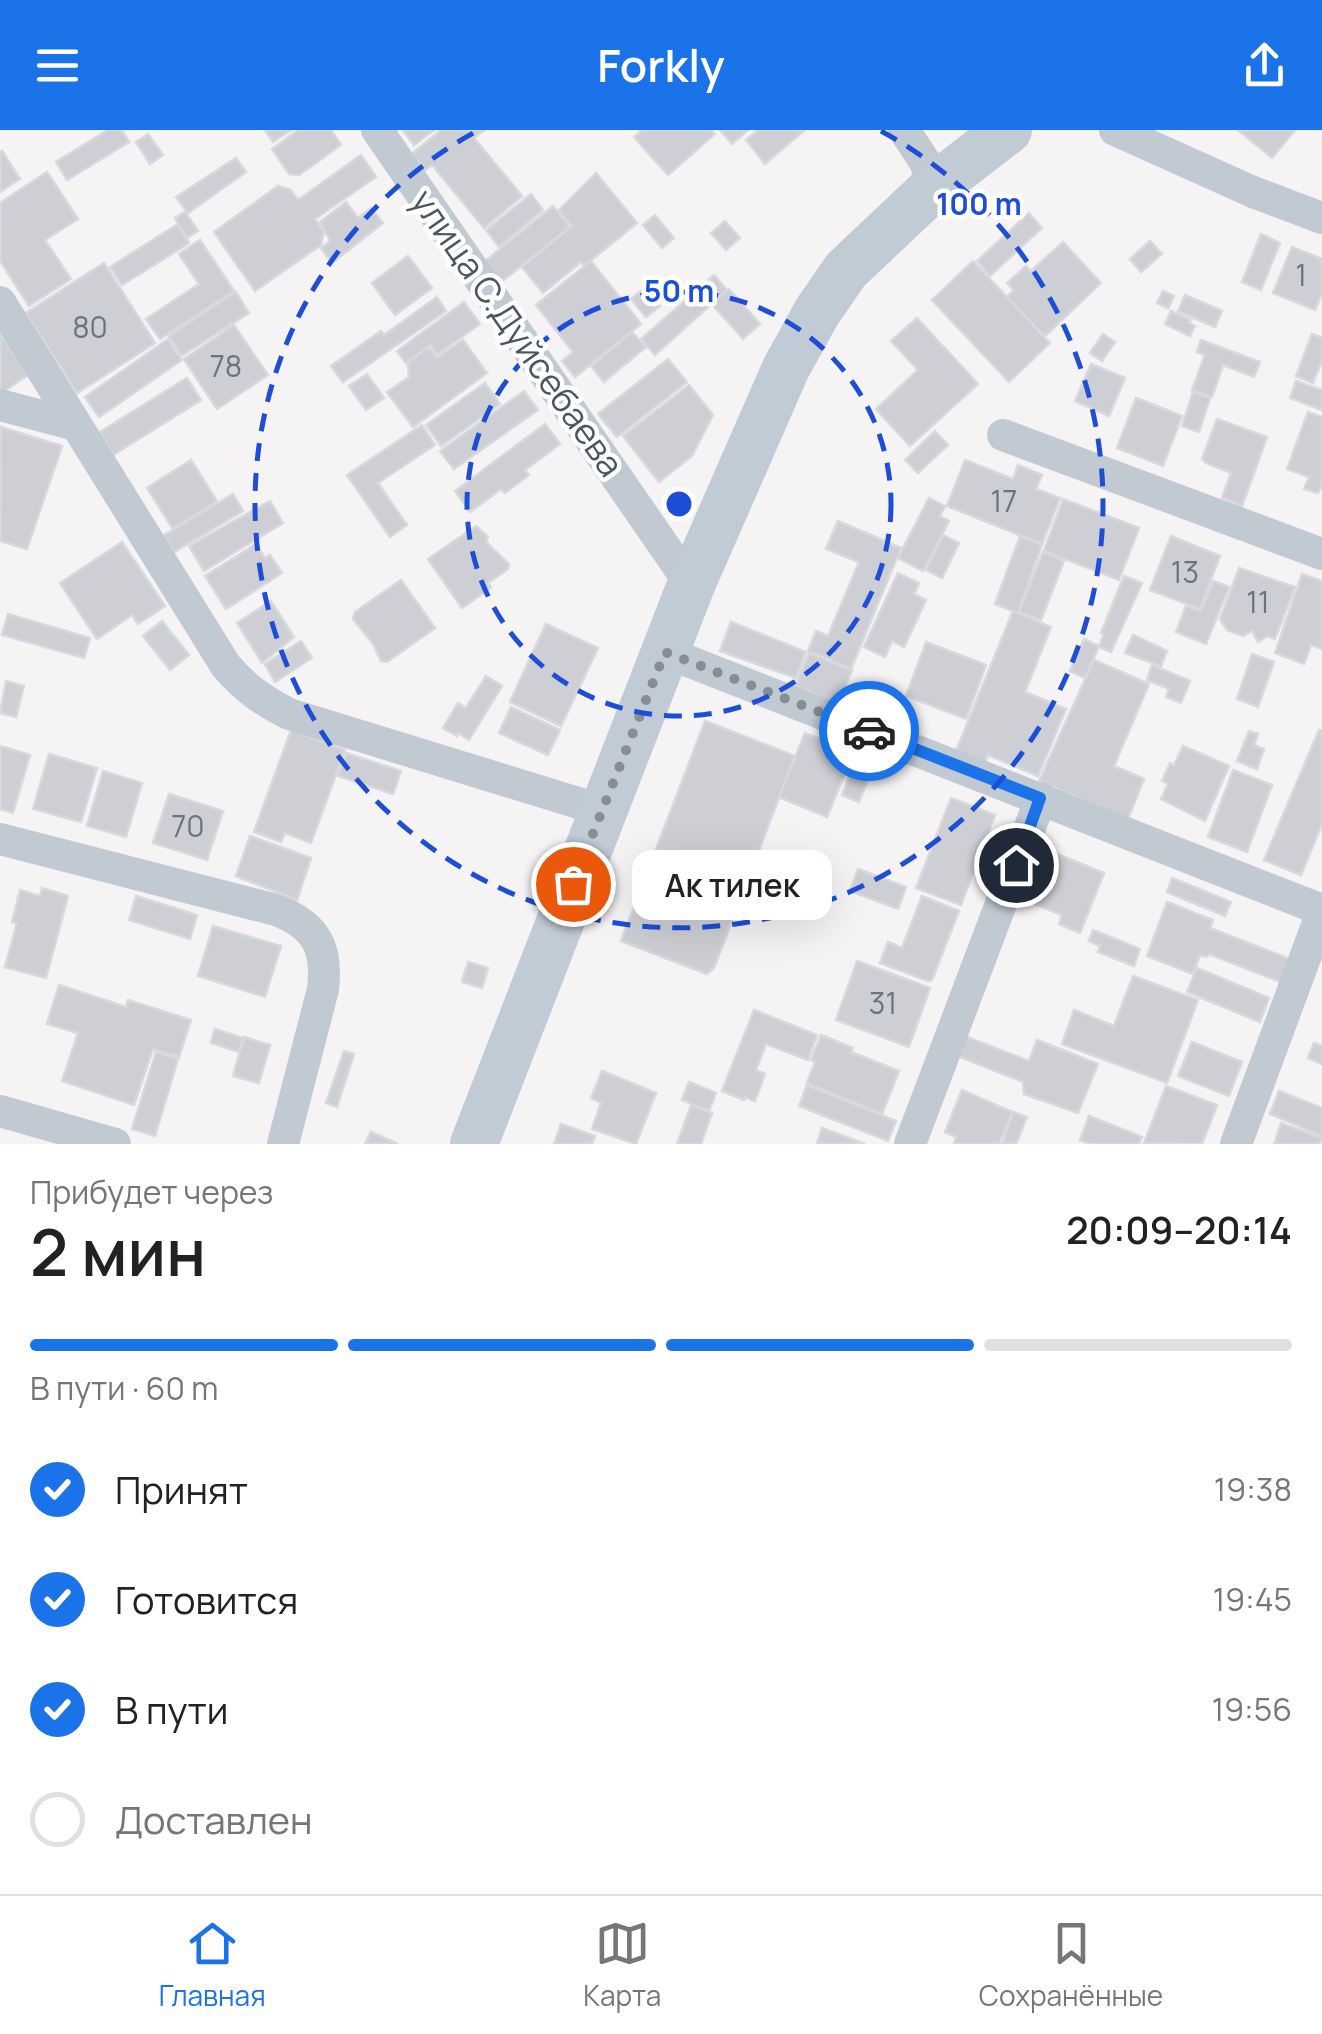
<!DOCTYPE html>
<html lang="ru">
<meta charset="utf-8">
<style>
:root{--surface:#fff;--page:#f6f6f6;--text:#222;--muted:#767676;--line:#e0e0e0;--accent:#1a73e8}
body{margin:0;font-family:Manrope,sans-serif;background:var(--page);color:var(--text);height:100vh;display:flex;flex-direction:column;font-size:38px;white-space:nowrap}
*{box-sizing:border-box;margin:0}
p{font-size:32px;color:var(--muted)}
.icon{flex:none;width:55px;height:55px;fill:none;stroke:currentColor;stroke-width:2;stroke-linecap:round;stroke-linejoin:round}
.map{position:relative;height:1014px;overflow:hidden}
.drawer{display:flex;flex-direction:column;background:var(--surface);flex:1}
.drawer>*{flex:none}
.pin{position:absolute;display:grid;place-items:center;width:85px;height:85px;color:#fff;margin:-42px;border:5px solid #fff;border-radius:50%;box-shadow:0 2px 10px #0007}
.courier{position:absolute;display:grid;place-items:center;width:100px;height:100px;margin:-50px;border:8px solid #1a73e8;border-radius:50%;background:#fff;color:#222;box-shadow:0 2px 12px #0007}
.bubble{position:absolute;height:70px;border-radius:20px;background:var(--surface);box-shadow:0 10px 40px #0002;font-size:32px;font-weight:600;line-height:70px;text-align:center}
.overview em{font-style:normal;font-weight:600}
.overview div{display:flex;flex-direction:column-reverse}
.overview{display:flex;align-items:center;justify-content:space-between;height:170px;padding:0 30px}
h1{font-size:65px;font-weight:600;line-height:75px}
.bar{display:grid;grid-template-columns:repeat(4,1fr);gap:15px 10px;align-content:center;height:120px;padding:0 30px}
.bar i{height:12px;border-radius:8px;background:var(--line)}
.bar .on{background:var(--accent)}
.bar p{grid-column:span 4}
ol{padding:0 30px;list-style:none}
li{display:flex;align-items:center;gap:30px;height:110px}
li p{margin-inline-start:auto}
li .icon{padding:10px;border-radius:50%;background:var(--accent);color:#fff;stroke-width:4}
li:last-child{color:var(--muted)}
li i{width:55px;height:55px;border:5px solid var(--line);border-radius:50%}
header{display:flex;justify-content:space-between;align-items:center;height:130px;padding:0 30px;background:var(--accent);color:#fff;font-size:45px;font-weight:600}
.dock{display:flex;justify-content:space-around;align-items:center;height:140px;border-top:2px solid var(--line);background:var(--surface);font-size:28px;color:var(--muted)}
.dock a{display:grid;justify-items:center;gap:5px}
.dock .on{color:var(--accent)}
.map>svg:first-child{display:block}
.building{fill:#cdcfd5;stroke:#d7d9de;stroke-width:2.5}
.lines{fill:none;stroke-linecap:round;stroke-linejoin:round}
.street{stroke:#c1cad2;stroke-width:32}
.secondary{stroke:#c1cbd6;stroke-width:48}
.done{stroke:#868d94;stroke-width:10;stroke-dasharray:0 18}
.route{stroke:#1a73e8;stroke-width:12}
.ring{fill:none;stroke:#1d4ed8;stroke-width:5;stroke-dasharray:18 12}
.labels{text-anchor:middle;stroke-width:9;stroke-linejoin:round;paint-order:stroke}
.number-label{font-size:30px;fill:#6b747e}
.street-label{font-size:35px;fill:#4a5661;stroke:#fff}
.centre{fill:#1d4ed8;stroke:#fff;stroke-width:5}
.ring-label{font-size:30px;text-anchor:middle;font-weight:bold;fill:#1d4ed8;stroke:#fff;stroke-width:9;stroke-linejoin:round;paint-order:stroke}
</style>
<header><svg class="icon" aria-label="menu" viewBox="0 0 24 24"><path d="M4 6h16M4 12h16M4 18h16"/></svg>Forkly<svg class="icon" aria-label="share" viewBox="0 0 24 24"><path d="M12 15V3M7 8l5-5 5 5M5 13v7h14v-7"/></svg></header>
<div class="map">
<svg width="1322" height="1014" viewBox="0 0 1322 1014">
<rect width="100%" height="100%" fill="#f5f3f3"/>
<!-- building -->
<g class="building">
<polygon points="108,0 122,0 129,12 67,50 56,32"/>
<polygon points="265,0 291,0 273,12"/>
<polygon points="298,0 331,0 341,15 299,45 289,44 272,19"/>
<polygon points="403,0 434,0 414,15"/>
<polygon points="441,0 484,0 474,8 522,66 484,98 432,35 425,40 412,24"/>
<polygon points="642,0 711,0 715,4 668,45 634,7"/>
<polygon points="720,0 748,0 732,14"/>
<polygon points="758,0 805,0 765,34 746,10"/>
<polygon points="1238,0 1295,0 1272,28"/>
<polygon points="148,4 163,25 150,34 136,12"/>
<polygon points="2,21 20,49 0,62 0,23"/>
<polygon points="361,25 376,47 315,89 324,102 321,115 255,161 214,102 278,56 291,60 298,70"/>
<polygon points="236,28 246,42 188,83 176,67"/>
<polygon points="47,42 78,89 45,110 71,149 29,176 0,131 0,73"/>
<polygon points="596,43 637,93 584,136 581,132 543,163 522,137 572,96 559,80"/>
<polygon points="531,64 543,80 499,117 486,100"/>
<polygon points="346,72 358,88 371,78 383,93 332,133 321,118 330,111 320,92"/>
<polygon points="553,76 570,97 500,153 484,132"/>
<polygon points="185,82 198,101 187,108 175,88"/>
<polygon points="1029,83 1042,98 990,146 977,131"/>
<polygon points="655,85 674,108 662,118 643,95"/>
<polygon points="725,91 740,108 726,120 711,103"/>
<polygon points="178,94 189,113 122,155 110,137"/>
<polygon points="1261,104 1280,113 1261,160 1242,152"/>
<polygon points="200,110 234,161 160,209 146,189 199,154 179,124"/>
<polygon points="1150,111 1162,124 1141,142 1130,129"/>
<polygon points="1063,112 1101,153 1044,207 1007,167 1014,160 1007,153 1026,136 1031,141"/>
<polygon points="1292,117 1322,129 1322,163 1315,180 1273,163"/>
<polygon points="408,126 432,158 395,185 372,153"/>
<polygon points="591,131 641,194 575,247 562,231 573,222 536,175"/>
<polygon points="973,131 1050,213 1009,252 932,170"/>
<polygon points="104,133 155,213 77,263 26,183"/>
<polygon points="714,145 727,160 655,225 641,209"/>
<polygon points="645,158 660,176 646,187 631,169"/>
<polygon points="729,159 760,194 743,209 712,174"/>
<polygon points="1163,161 1174,166 1168,178 1157,173"/>
<polygon points="236,162 249,183 181,226 169,206"/>
<polygon points="1185,165 1222,181 1215,197 1178,181"/>
<polygon points="437,167 446,181 343,252 331,236 381,201 384,205"/>
<polygon points="464,172 480,194 437,225 431,215 406,233 397,221"/>
<polygon points="1171,181 1191,190 1189,193 1195,196 1190,206 1165,194"/>
<polygon points="917,188 978,254 910,316 876,279 918,240 891,211"/>
<polygon points="234,195 268,245 217,279 184,229"/>
<polygon points="632,202 646,217 604,252 591,236"/>
<polygon points="0,203 28,245 3,262 0,258"/>
<polygon points="1103,204 1115,212 1102,231 1090,223"/>
<polygon points="1312,204 1322,208 1322,230 1313,253 1296,246"/>
<polygon points="168,209 182,230 99,287 85,267"/>
<polygon points="463,210 487,243 413,297 387,262 409,247 408,233 425,219 431,219 437,228"/>
<polygon points="1201,210 1260,232 1254,247 1223,235 1212,267 1192,260 1205,225 1197,222"/>
<polygon points="668,229 687,252 617,307 598,284"/>
<polygon points="1091,234 1125,248 1109,286 1075,271"/>
<polygon points="367,244 384,268 366,280 349,256"/>
<polygon points="187,248 201,270 113,325 100,302"/>
<polygon points="1296,251 1322,260 1322,280 1290,268"/>
<polygon points="485,253 500,274 441,316 426,295"/>
<polygon points="689,255 713,285 692,326 659,352 623,306"/>
<polygon points="524,261 538,280 454,339 440,321"/>
<polygon points="1193,262 1210,268 1199,302 1182,296"/>
<polygon points="1136,268 1182,286 1163,336 1117,318"/>
<polygon points="1308,282 1322,287 1322,354 1318,363 1304,359 1309,347 1287,339"/>
<polygon points="1217,289 1267,307 1242,376 1222,368 1231,343 1206,333 1202,329"/>
<polygon points="545,294 560,314 525,340 529,345 505,363 501,359 470,382 455,361"/>
<polygon points="422,295 435,315 378,353 407,395 390,407 347,345"/>
<polygon points="1,297 62,316 27,419 0,411"/>
<polygon points="935,301 948,315 918,343 905,330"/>
<polygon points="191,330 217,371 173,399 147,358"/>
<polygon points="965,330 1013,349 1018,335 1042,345 1036,359 1060,368 1042,414 947,376"/>
<polygon points="233,364 243,381 174,422 164,405"/>
<polygon points="929,368 945,376 940,386 949,391 923,441 898,428"/>
<polygon points="1063,369 1139,398 1119,450 1044,421"/>
<polygon points="270,371 283,393 204,441 189,416"/>
<polygon points="838,391 901,418 851,539 808,521 816,501 828,506 859,432 826,419"/>
<polygon points="476,396 488,407 486,412 509,434 508,439 488,453 491,458 462,478 428,429"/>
<polygon points="943,405 959,413 942,448 926,440"/>
<polygon points="1020,406 1042,414 1018,483 995,474"/>
<polygon points="1171,406 1220,426 1200,479 1150,460"/>
<polygon points="122,412 165,476 138,494 132,485 97,509 60,453"/>
<polygon points="256,414 265,428 270,425 282,443 226,479 205,446"/>
<polygon points="1043,422 1064,431 1041,490 1019,482"/>
<polygon points="1239,438 1295,457 1275,509 1268,506 1258,512 1252,501 1243,506 1227,500 1220,489"/>
<polygon points="898,443 919,453 914,464 926,470 904,517 892,511 885,527 864,517"/>
<polygon points="1302,444 1322,451 1322,519 1311,515 1304,534 1275,523"/>
<polygon points="1124,446 1142,453 1111,522 1099,517 1104,504 1101,503"/>
<polygon points="401,450 435,498 387,532 381,531 373,514 353,489 355,482"/>
<polygon points="1213,451 1229,457 1206,514 1176,502 1186,476 1201,481"/>
<polygon points="271,471 294,507 262,533 237,493"/>
<polygon points="1013,481 1051,497 1025,562 1066,579 1038,646 988,625 985,633 956,621"/>
<polygon points="8,484 90,508 84,528 2,505"/>
<polygon points="162,491 189,525 170,540 143,506"/>
<polygon points="731,492 806,522 796,548 720,521"/>
<polygon points="546,494 598,518 561,596 510,572"/>
<polygon points="1133,505 1167,521 1161,536 1125,523"/>
<polygon points="1084,509 1099,516 1085,548 1070,541"/>
<polygon points="301,511 312,528 275,552 265,534"/>
<polygon points="926,512 986,535 966,589 906,566"/>
<polygon points="809,523 852,540 838,573 795,556"/>
<polygon points="1252,524 1274,532 1258,577 1237,569"/>
<polygon points="1094,530 1149,554 1114,636 1144,649 1128,689 1039,651"/>
<polygon points="1152,535 1190,551 1181,573 1166,567 1169,559 1147,550"/>
<polygon points="486,546 502,556 469,610 458,603 457,606 443,598 458,573 466,578"/>
<polygon points="6,551 24,556 16,587 0,583"/>
<polygon points="511,577 560,600 548,625 499,603"/>
<polygon points="705,591 795,626 714,838 707,844 621,811"/>
<polygon points="291,600 345,620 311,713 285,703 281,712 254,702"/>
<polygon points="1319,600 1322,601 1322,694 1301,745 1264,730"/>
<polygon points="1249,601 1258,604 1254,615 1264,619 1257,639 1237,631"/>
<polygon points="805,603 857,624 848,645 845,643 827,687 779,667"/>
<polygon points="0,616 30,625 13,683 0,679"/>
<polygon points="1183,616 1229,636 1205,691 1161,669 1168,654 1162,651 1170,633 1174,635"/>
<polygon points="346,623 401,641 393,664 338,646"/>
<polygon points="49,624 97,638 81,692 33,679"/>
<polygon points="857,627 874,634 859,672 842,665"/>
<polygon points="1233,640 1272,655 1247,722 1208,707"/>
<polygon points="103,641 142,653 126,707 87,696"/>
<polygon points="169,664 223,681 207,730 153,713"/>
<polygon points="951,668 995,685 961,775 916,758"/>
<polygon points="250,706 311,728 297,770 236,746"/>
<polygon points="1052,722 1104,743 1080,803 1059,794 1062,785 1032,773"/>
<polygon points="858,739 906,757 898,779 850,761"/>
<polygon points="1172,748 1231,772 1225,786 1167,762"/>
<polygon points="42,758 68,766 46,848 5,837 17,793 12,792 20,760 40,766"/>
<polygon points="136,766 197,785 190,809 129,790"/>
<polygon points="922,766 959,781 932,850 928,851 880,833 888,812 902,818"/>
<polygon points="1167,772 1213,790 1210,798 1292,830 1283,853 1209,824 1207,827 1200,825 1193,844 1147,826"/>
<polygon points="213,796 281,816 265,867 198,846"/>
<polygon points="1093,800 1140,819 1134,836 1098,822 1100,816 1089,811"/>
<polygon points="857,831 930,858 909,917 836,890"/>
<polygon points="468,832 488,838 482,858 462,852"/>
<polygon points="1197,838 1269,868 1260,892 1187,862"/>
<polygon points="1133,846 1198,870 1167,953 1062,914 1074,880 1114,896"/>
<polygon points="59,855 126,877 128,870 191,890 179,927 153,919 134,975 62,951 78,903 47,894"/>
<polygon points="754,880 817,905 808,930 766,914 756,940 765,944 755,971 745,967 744,970 722,961"/>
<polygon points="215,899 243,908 239,922 211,913"/>
<polygon points="821,905 853,918 851,922 899,941 882,984 807,953 815,932 811,930"/>
<polygon points="962,905 1029,931 1037,910 1098,934 1078,983 1024,964 1023,952 955,925"/>
<polygon points="244,907 270,915 259,953 233,946"/>
<polygon points="1192,912 1242,932 1229,966 1178,946"/>
<polygon points="1314,913 1322,916 1322,934 1308,928"/>
<polygon points="344,921 354,924 337,977 326,973"/>
<polygon points="156,922 178,929 155,1006 132,999"/>
<polygon points="602,941 656,963 636,1014 592,999 601,973 591,968"/>
<polygon points="689,952 716,963 709,981 682,970"/>
<polygon points="807,955 896,991 888,1011 799,976"/>
<polygon points="1166,956 1217,975 1202,1014 1144,1013"/>
<polygon points="962,960 1012,982 999,1014 954,1014 956,1007 945,1002"/>
<polygon points="1279,961 1322,978 1322,1006 1270,984"/>
<polygon points="691,975 712,983 701,1014 677,1014"/>
<polygon points="1013,982 1027,987 1016,1014 1002,1014"/>
<polygon points="1089,986 1142,1007 1139,1014 1090,1014 1080,1010"/>
<polygon points="1281,993 1322,1008 1319,1014 1274,1014"/>
<polygon points="561,994 595,1006 592,1014 554,1014"/>
<polygon points="822,998 865,1014 817,1014"/>
<polygon points="371,1002 398,1014 365,1014"/>
</g>
<g class="lines">
<!-- street -->
<g class="street">
<polyline points="377,0 691,455"/>
<polyline points="904,0 925,32 934,57"/>
<polyline points="1115,0 1253,62 1322,88"/>
<path d="M0,172l226,364c19,22 37,35 63,48l312,96"/>
<polyline points="0,275 76,295"/>
<polyline points="1003,305 1322,424"/>
<polyline points="665,522 1322,780"/>
<path d="M0,709l276,71c40,15 52,38 47,79l-40,155"/>
<polyline points="0,981 115,1014"/>
<polyline points="910,1014 1041,668"/>
<polyline points="1236,1014 1322,782"/>
</g>
<!-- secondary -->
<polyline class="secondary" points="474,1014 691,455 786,238 817,182 846,140 934,57 1008,0"/>
</g>
<g class="lines">
<!-- done -->
<polyline class="done" points="573,754 665,522 869,601"/>
<!-- route -->
<polyline class="route" points="869,601 1040,668 1016,735"/>
</g>
<!-- distance rings -->
<g class="ring">
<circle cx="679" cy="374" r="212"/>
<path d="M881 1A424 424 0 1 1 477 1"/>
</g>
<g class="labels">
<!-- number labels -->
<g class="number-label">
<text x="1301" y="156">1</text>
<text x="90" y="208">80</text>
<text x="226" y="247">78</text>
<text x="1004" y="382">17</text>
<text x="1185" y="453">13</text>
<text x="1258" y="483">11</text>
<text x="188" y="707">70</text>
<text x="883" y="884">31</text>
</g>
<!-- street labels -->
<g class="street-label">
<text transform="translate(517 203) rotate(55)" y="12">улица С.Дуйсебаева</text>
</g>
</g>
<circle cx="679" cy="374" r="15" class="centre"/>
<g class="ring-label">
<text x="979" y="85">100 m</text>
<text x="679" y="172">50 m</text>
</g>
</svg>
<div class="pin" style="left:573px;top:754px;background:#ea580c"><svg class="icon" aria-label="bag" viewBox="0 0 24 24"><path d="M5 8h14l-1 12H6zM9 8a3 3 0 0 1 6 0"/></svg></div>
<div class="pin" style="left:1016px;top:735px;background:#1f2937"><svg class="icon" aria-label="home" viewBox="0 0 24 24"><path d="M3 11l9-7 9 7M6 9v11h12V9"/></svg></div>
<div class="courier" style="left:869px;top:601px"><svg class="icon" aria-label="car" viewBox="0 0 24 24"><path d="M5 17H2v-5l4-1 3-4h7l3 4 3 1v5h-3M9 17h6M6 11h13"/><circle cx="7" cy="17" r="2"/><circle cx="17" cy="17" r="2"/></svg></div>
<div class="bubble" style="left:632px;top:720px;width:200px">Ак тилек</div>
</div>
<section class="drawer">
<div class="overview"><div><h1>2 мин</h1><p>Прибудет через</p></div><em>20:09–20:14</em></div>
<div class="bar"><i class="on"></i><i class="on"></i><i class="on"></i><i></i><p>В пути · 60 m</p></div>
<ol>
<li><svg class="icon" aria-label="check" viewBox="0 0 24 24"><path d="M5 12l5 5 9-10"/></svg>Принят<p>19:38</p></li>
<li><svg class="icon" aria-label="check" viewBox="0 0 24 24"><path d="M5 12l5 5 9-10"/></svg>Готовится<p>19:45</p></li>
<li><svg class="icon" aria-label="check" viewBox="0 0 24 24"><path d="M5 12l5 5 9-10"/></svg>В пути<p>19:56</p></li>
<li><i></i>Доставлен</li>
</ol>
</section>
<nav class="dock">
<a class="on"><svg class="icon" aria-label="home" viewBox="0 0 24 24"><path d="M3 11l9-7 9 7M6 9v11h12V9"/></svg>Главная</a>
<a><svg class="icon" aria-label="map" viewBox="0 0 24 24"><path d="M3 6l6-2 6 2 6-2v14l-6 2-6-2-6 2zM9 4v14M15 6v14"/></svg>Карта</a>
<a><svg class="icon" aria-label="saved" viewBox="0 0 24 24"><path d="M7 4h10v16l-5-4-5 4z"/></svg>Сохранённые</a>
</nav>
